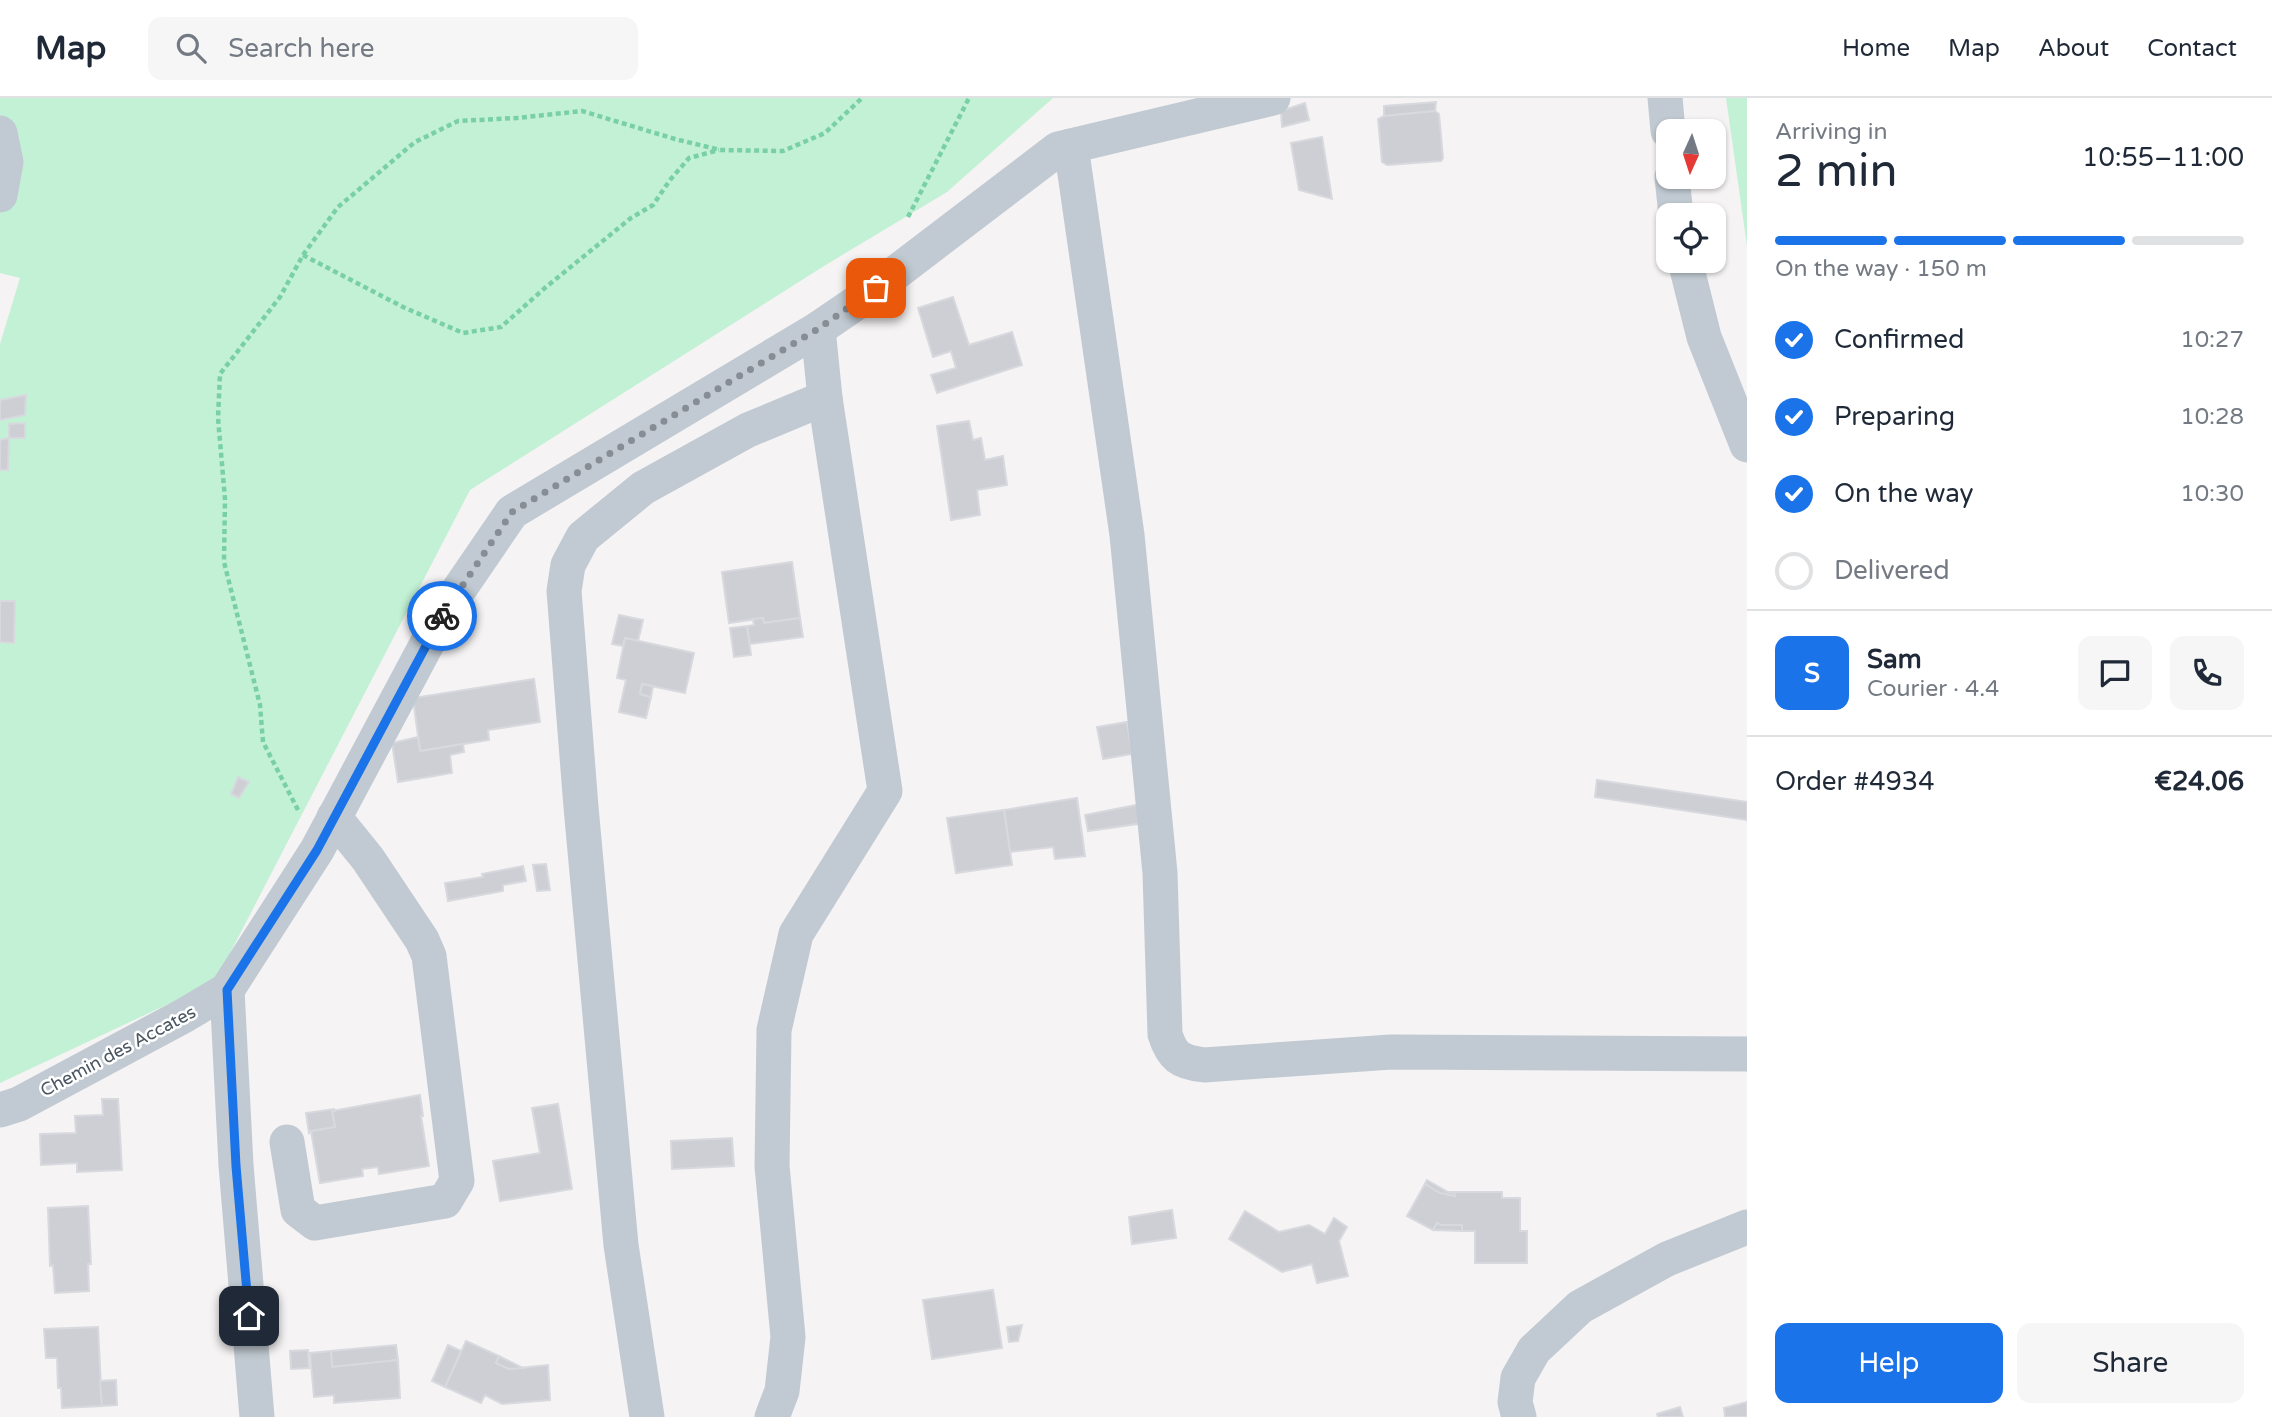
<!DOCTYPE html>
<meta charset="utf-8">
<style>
:root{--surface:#fff;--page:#f6f6f7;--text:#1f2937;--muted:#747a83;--line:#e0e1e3;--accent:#1a73e8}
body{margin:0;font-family:"Varela Round",sans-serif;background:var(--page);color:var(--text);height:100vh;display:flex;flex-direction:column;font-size:26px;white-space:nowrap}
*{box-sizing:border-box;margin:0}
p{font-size:23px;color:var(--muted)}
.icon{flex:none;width:38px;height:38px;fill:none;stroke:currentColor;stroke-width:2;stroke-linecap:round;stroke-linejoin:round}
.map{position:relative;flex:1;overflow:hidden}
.sheet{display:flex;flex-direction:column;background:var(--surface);width:525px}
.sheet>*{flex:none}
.needle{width:46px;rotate:183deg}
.fabs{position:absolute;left:1656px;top:21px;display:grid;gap:14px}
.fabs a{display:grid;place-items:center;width:70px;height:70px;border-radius:14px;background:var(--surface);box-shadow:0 2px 5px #0004;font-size:35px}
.pin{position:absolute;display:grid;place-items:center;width:60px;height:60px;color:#fff;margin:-30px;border-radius:14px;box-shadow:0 4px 10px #0006}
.courier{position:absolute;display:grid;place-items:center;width:70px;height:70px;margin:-35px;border:5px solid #1a73e8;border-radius:50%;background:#fff;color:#222;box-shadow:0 2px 9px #0007}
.headline em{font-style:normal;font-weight:600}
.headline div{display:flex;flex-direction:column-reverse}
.headline{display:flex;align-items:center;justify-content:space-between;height:119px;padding:0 28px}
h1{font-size:46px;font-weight:600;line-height:52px}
.bar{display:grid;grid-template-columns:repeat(4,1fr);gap:10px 7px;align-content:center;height:84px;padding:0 28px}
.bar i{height:9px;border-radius:5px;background:var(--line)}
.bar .on{background:var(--accent)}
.bar p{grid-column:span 4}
.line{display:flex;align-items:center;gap:18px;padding:0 28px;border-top:2px solid var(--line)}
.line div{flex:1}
.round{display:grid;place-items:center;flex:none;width:74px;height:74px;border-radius:14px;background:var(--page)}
ol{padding:0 28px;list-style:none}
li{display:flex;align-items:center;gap:21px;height:77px}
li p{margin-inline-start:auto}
li .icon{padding:7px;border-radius:50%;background:var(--accent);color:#fff;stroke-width:4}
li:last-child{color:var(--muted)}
li i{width:38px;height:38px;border:4px solid var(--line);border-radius:50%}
.primary-button{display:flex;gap:14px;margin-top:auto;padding:14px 28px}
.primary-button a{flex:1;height:80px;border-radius:14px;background:var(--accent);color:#fff;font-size:28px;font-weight:600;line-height:80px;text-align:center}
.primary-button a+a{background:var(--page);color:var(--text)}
header{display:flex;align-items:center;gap:42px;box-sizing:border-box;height:98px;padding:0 35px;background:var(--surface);border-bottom:2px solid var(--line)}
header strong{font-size:33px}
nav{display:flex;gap:38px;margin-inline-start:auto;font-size:24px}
.search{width:490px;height:63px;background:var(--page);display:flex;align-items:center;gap:18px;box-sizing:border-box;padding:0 24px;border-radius:14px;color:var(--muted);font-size:26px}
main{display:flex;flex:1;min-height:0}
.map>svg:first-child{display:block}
.green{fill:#c3f1d5}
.building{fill:#cdcfd5;stroke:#d7d9de;stroke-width:2}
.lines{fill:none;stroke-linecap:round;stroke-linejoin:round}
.path{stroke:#7ad0a6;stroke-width:4.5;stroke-dasharray:5 3.5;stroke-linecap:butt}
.minor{stroke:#c1cad2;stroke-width:35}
.done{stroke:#868d94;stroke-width:7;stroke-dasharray:0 12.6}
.route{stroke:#1a73e8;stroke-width:9}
.labels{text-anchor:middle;stroke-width:5;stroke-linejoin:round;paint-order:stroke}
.street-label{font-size:18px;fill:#4a5661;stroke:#fff}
</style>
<header>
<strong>Map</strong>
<div class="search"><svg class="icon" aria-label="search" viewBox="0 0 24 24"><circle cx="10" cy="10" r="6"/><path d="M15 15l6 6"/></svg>Search here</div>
<nav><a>Home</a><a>Map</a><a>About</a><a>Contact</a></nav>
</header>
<main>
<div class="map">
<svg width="1747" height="1319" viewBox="0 0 1747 1319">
<rect width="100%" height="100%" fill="#f5f3f3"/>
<!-- green -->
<g class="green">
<polygon points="0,0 1053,0 947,94 824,168 470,392 215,884 0,985 0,246 20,180 0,175"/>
<polygon points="1726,0 1747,0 1747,148"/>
</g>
<!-- building -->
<g class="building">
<polygon points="1436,4 1435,13 1384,18 1384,8"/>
<polygon points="1305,5 1309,22 1282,29 1281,13"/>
<polygon points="1435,13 1439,16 1443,60 1441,63 1387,67 1382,64 1378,21 1384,18"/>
<polygon points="1322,39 1332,101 1299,92 1291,45"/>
<polygon points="953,199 969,247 1012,234 1022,267 937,295 931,277 956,270 951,253 933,259 918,210"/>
<polygon points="26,297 25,317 0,322 0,302"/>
<polygon points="969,323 973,342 981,340 985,362 1003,358 1007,387 977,392 980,417 951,422 937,328"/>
<polygon points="25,325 25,340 9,340 9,326"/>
<polygon points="9,340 8,372 0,372 0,342"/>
<polygon points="792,464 800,520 764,525 763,520 729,525 722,474"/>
<polygon points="0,503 15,503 14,545 0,544"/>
<polygon points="619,517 643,522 638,543 625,540 623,548 612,546"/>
<polygon points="763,520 764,525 800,520 803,539 750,546 747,528 754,527 753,521"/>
<polygon points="747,528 751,557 734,559 730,530"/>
<polygon points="625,540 694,555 685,595 642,586 640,596 651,599 646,620 619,614 626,582 617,580"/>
<polygon points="534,581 540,624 488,632 489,642 420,653 413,600"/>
<polygon points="642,586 653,588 651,599 640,596"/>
<polygon points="1127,624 1132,656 1103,661 1097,629"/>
<polygon points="418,639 420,653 463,646 464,654 450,657 452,675 398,684 392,645"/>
<polygon points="238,679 249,684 239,700 231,696"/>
<polygon points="1597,682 1747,704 1747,722 1595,699"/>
<polygon points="1077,700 1085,758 1055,761 1053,749 1010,754 1004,712"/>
<polygon points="1146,705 1144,725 1088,733 1085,717"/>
<polygon points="1004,712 1012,767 956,775 947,720"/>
<polygon points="546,766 550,792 537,793 533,767"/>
<polygon points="523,768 526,783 503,787 503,793 448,803 445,785 483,779 482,776"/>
<polygon points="420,997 423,1018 421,1018 429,1068 379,1076 378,1069 362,1071 363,1078 320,1085 311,1033 335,1029 332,1013"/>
<polygon points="102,1001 118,1001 122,1072 77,1074 77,1065 41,1067 40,1036 76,1035 75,1018 103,1017"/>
<polygon points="558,1006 572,1091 500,1103 493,1063 540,1055 532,1010"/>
<polygon points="334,1011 335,1013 332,1013 335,1029 311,1033 309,1035 306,1015"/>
<polygon points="732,1040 734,1068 672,1071 671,1043"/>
<polygon points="1427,1082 1448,1094 1454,1094 1455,1098 1440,1095 1425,1086"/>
<polygon points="1425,1086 1440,1095 1455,1098 1454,1094 1502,1094 1502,1100 1520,1100 1520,1133 1527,1133 1527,1165 1475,1165 1475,1133 1462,1133 1462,1127 1441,1127 1437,1125 1433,1132 1407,1118"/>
<polygon points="88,1108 91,1166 88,1166 89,1193 55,1195 53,1167 50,1168 48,1110"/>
<polygon points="1172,1112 1176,1140 1132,1146 1129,1119"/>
<polygon points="1245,1113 1279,1134 1309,1127 1325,1136 1334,1120 1347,1129 1339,1143 1348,1178 1317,1185 1312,1166 1282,1174 1229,1141"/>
<polygon points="1437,1125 1441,1127 1462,1127 1462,1133 1433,1132"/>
<polygon points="993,1192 1002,1250 932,1261 923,1202"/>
<polygon points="1022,1227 1018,1243 1009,1244 1007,1229"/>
<polygon points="98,1229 102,1308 62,1310 61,1290 58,1290 57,1260 46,1260 44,1231"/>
<polygon points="466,1243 499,1258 496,1265 509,1271 548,1267 550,1302 502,1306 485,1297 481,1305 445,1289"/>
<polygon points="396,1247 398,1262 332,1269 331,1253"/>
<polygon points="448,1247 461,1253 445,1289 432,1283"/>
<polygon points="308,1252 309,1270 291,1271 290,1253"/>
<polygon points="331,1253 332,1269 398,1262 400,1300 334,1305 334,1297 314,1299 310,1255"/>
<polygon points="499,1258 523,1270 509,1271 496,1265"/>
<polygon points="116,1282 117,1307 102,1308 100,1283"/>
<polygon points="1747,1304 1747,1319 1725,1319 1724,1310"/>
<polygon points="1680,1309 1683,1319 1658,1319 1657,1316"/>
</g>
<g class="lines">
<!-- path -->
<g class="path">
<polyline points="908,119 969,0"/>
<polyline points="303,157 403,209 463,235 501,229 546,189 631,120 653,107 670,82 689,60 719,52"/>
<polyline points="298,712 263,644 260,607 224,464 225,401 218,320 220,276 280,199 303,157 338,109 415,44 458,23 517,20 582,13 675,41 720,52 783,53 825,35 862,0"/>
</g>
<!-- minor -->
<g class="minor">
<polyline points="1665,0 1668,33"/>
<polyline points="0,35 6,64 0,97"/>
<path d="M1071,48l56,389 33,338 5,161c7,23 15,28 39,31l187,-13 356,2"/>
<polyline points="1672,79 1676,117"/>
<polyline points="1685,163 1704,239 1747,347"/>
<polyline points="227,892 236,1067 257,1319"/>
<polyline points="0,1012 19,1006 185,917 227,892 317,752 445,512 512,414 818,231 856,205 1058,51 1273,0"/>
<polyline points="287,1044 298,1112 315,1125 445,1103 457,1083 429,858 422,842 368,761 334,719"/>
<polyline points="647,1319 621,1147 581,709 564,493 568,467 583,439 643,390 748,332 825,300"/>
<polyline points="772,1319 782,1293 788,1239 772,1068 774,932 796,836 885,693 825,300 818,231"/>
<polyline points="1519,1319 1515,1304 1518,1280 1534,1252 1580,1209 1667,1161 1747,1129"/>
</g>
</g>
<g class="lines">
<!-- done -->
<polyline class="done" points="442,518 512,414 818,231 876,190"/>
<!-- route -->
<polyline class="route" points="249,1218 236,1068 227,892 317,752 442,518"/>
</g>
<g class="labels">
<!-- street labels -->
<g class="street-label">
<text transform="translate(118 953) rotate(-28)" y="6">Chemin des Accates</text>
</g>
</g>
</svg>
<div class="fabs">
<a><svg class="needle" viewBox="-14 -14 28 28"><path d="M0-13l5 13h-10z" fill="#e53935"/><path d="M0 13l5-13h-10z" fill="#747a83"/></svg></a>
<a><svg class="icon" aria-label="locate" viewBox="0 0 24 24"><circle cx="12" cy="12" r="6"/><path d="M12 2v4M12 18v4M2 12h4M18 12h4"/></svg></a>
</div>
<div class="pin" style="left:876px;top:190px;background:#ea580c"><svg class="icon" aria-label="bag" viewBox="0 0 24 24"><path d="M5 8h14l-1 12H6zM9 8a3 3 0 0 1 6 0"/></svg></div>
<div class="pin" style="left:249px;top:1218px;background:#1f2937"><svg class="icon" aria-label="home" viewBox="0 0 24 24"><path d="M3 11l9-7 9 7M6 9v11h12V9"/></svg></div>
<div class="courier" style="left:442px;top:518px"><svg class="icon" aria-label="bike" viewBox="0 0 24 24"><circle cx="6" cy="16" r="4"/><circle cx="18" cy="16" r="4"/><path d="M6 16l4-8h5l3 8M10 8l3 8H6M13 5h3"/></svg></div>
</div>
<section class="sheet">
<div class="headline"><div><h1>2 min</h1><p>Arriving in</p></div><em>10:55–11:00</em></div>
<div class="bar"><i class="on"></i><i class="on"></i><i class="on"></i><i></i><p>On the way · 150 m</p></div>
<ol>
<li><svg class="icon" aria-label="check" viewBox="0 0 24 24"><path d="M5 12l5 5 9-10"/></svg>Confirmed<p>10:27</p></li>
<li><svg class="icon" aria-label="check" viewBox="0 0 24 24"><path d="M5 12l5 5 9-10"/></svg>Preparing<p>10:28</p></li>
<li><svg class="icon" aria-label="check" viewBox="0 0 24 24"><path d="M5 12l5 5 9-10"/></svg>On the way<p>10:30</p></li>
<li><i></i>Delivered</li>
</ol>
<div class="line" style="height:126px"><b class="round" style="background:var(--accent);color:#fff">S</b><div><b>Sam</b><p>Courier · 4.4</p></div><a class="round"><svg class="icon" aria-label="chat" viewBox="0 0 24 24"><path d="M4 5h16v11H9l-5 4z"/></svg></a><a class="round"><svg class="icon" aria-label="phone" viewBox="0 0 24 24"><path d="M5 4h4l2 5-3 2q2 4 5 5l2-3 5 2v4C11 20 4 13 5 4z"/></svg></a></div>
<div class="line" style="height:91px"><div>Order #4934</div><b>€24.06</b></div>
<div class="primary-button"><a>Help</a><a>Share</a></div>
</section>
</main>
